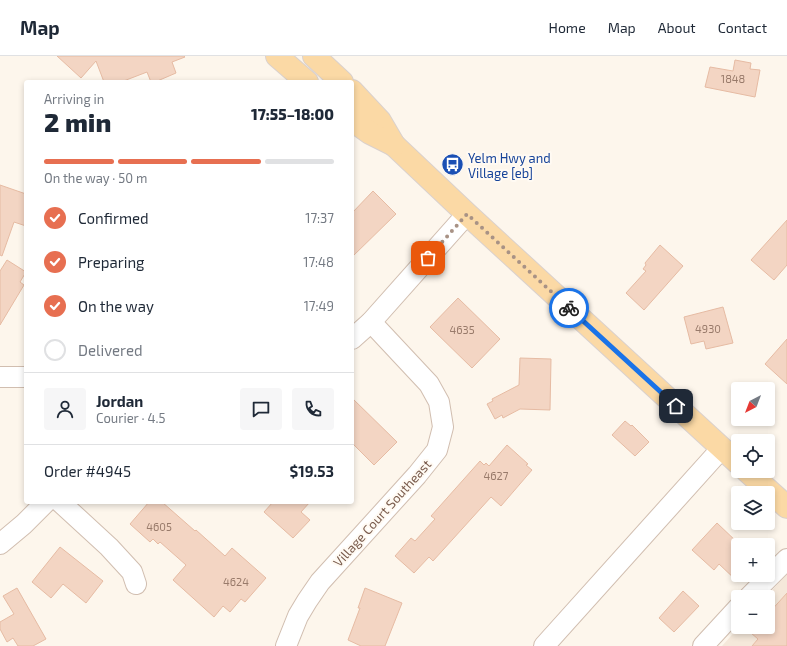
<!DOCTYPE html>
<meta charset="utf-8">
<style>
:root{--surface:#fff;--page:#f6f6f7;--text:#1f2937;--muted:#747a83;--line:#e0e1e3;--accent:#e76f51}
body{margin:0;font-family:"Exo 2",sans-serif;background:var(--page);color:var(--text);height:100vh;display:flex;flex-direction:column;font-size:15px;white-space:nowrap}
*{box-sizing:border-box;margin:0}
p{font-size:13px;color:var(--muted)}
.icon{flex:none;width:22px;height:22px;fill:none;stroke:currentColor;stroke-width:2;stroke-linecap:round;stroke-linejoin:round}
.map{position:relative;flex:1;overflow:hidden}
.sheet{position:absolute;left:24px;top:24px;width:330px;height:424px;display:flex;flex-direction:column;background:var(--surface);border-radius:4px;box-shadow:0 2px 6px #0003}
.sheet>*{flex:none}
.needle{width:26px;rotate:222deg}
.controls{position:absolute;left:731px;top:326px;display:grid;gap:8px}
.controls a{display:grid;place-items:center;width:44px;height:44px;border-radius:4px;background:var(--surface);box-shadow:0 2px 6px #0003;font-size:20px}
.pin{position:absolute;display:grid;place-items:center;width:34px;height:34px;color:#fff;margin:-17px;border-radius:8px;box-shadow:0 2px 6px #0006}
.courier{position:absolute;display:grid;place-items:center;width:40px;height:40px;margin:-20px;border:3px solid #1a73e8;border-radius:50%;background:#fff;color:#222;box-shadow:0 1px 5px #0007}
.summary em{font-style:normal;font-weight:800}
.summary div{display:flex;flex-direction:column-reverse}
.summary{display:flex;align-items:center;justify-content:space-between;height:68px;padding:0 20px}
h1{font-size:26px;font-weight:800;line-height:30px}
.bar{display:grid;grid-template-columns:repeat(4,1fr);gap:6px 4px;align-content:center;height:48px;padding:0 20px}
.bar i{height:5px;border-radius:3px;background:var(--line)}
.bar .selected{background:var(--accent)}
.bar p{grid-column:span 4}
.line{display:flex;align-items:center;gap:10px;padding:0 20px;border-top:1px solid var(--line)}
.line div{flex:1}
.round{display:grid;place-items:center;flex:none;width:42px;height:42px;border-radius:4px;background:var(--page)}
ol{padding:0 20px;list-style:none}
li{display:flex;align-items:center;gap:12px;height:44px}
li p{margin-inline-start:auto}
li .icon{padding:4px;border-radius:50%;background:var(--accent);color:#fff;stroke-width:4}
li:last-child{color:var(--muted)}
li i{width:22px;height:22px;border:2px solid var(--line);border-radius:50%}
header{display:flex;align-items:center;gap:24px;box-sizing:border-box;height:56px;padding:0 20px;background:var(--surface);border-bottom:1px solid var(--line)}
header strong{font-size:19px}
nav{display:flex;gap:22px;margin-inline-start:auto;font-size:14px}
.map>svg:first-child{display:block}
.residential{fill:#f5e8da}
.building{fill:#f3d5c3;stroke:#e6bba3}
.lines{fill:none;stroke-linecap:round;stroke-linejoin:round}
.minor-casing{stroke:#d1beb0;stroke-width:22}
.major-casing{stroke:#dad1cd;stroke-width:24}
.minor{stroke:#fff;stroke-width:20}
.major{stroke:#fbd9a5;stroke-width:22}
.done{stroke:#a89285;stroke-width:4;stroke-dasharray:0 7.2}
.route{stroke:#1a73e8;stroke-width:5}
.labels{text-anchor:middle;stroke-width:4;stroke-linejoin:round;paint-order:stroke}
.number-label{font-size:11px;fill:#987a6a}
.transit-label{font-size:13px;fill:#164399;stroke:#fffaf3;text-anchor:start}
.street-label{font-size:13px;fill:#7a5c4d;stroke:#fffaf3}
</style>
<header>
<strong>Map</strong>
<nav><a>Home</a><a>Map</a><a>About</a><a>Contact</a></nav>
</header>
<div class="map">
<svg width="787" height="590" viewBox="0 0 787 590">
<rect width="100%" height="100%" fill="#fdf6ec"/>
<!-- residential -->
<polygon class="residential" points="787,518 787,590 722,590 739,571 768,571 768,541 766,541"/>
<!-- building -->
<g class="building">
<polygon points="57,0 184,0 185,1 172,6 176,17 155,26 151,26 147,16 121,26 104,26 96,5 81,22"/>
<polygon points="735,4 751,7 750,13 760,14 755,41 705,31 710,11 733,15"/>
<polygon points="0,129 26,138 26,170 14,166 2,200 0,199"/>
<polygon points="373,135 396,158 352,201 352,157"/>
<polygon points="787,164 787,209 774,224 751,204"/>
<polygon points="660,189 683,210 644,254 626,237 646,215 643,213 646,209 645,207"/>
<polygon points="7,204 26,216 20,226 24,229 0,269 0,215"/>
<polygon points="458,242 500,283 472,312 430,271"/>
<polygon points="723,251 733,287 706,293 704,285 691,288 684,261"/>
<polygon points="787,283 787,328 765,308"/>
<polygon points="520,302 551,303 550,354 520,353 503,362 502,359 495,363 487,348 493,345 492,343 519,329"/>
<polygon points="352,342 397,386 374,409 352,387"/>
<polygon points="625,365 631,370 632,369 649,386 635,400 612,379"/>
<polygon points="507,389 528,408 526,409 532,414 501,450 491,441 433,505 429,501 414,517 395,500 411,482 415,485 435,463 431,460 480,405 484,409 486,407 489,410"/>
<polygon points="149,446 162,446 195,475 196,474 225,500 232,492 266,522 245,546 241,543 230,556 223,550 214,561 173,524 186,509 160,486 158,488 153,483 150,486 130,468"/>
<polygon points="273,446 310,446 301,456 310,464 293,482 264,456"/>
<polygon points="717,467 738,487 738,526 719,508 714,514 692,494"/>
<polygon points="60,491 103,525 86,547 63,528 51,542 32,526"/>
<polygon points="17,532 46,583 33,590 18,590 13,582 7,586 0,573 0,566 14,558 3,540"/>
<polygon points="365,532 402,547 385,590 361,590 348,584 360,552 358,552"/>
<polygon points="683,535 699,550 674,576 659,562"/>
<polygon points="787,537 787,590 752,590 758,583 744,571 768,571 768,558"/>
</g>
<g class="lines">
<defs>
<g id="minor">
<polyline points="352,283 371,266 467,158"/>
<polyline points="0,321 26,321"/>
<polyline points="60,446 109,491 132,516 136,528"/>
<polyline points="0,488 24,468 46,446"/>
<polyline points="749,541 787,503"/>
<polyline points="286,590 298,560 307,545 320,526 417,419 437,394 443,371 439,346 429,328 371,266"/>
<polyline points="544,590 722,392"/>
<polyline points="703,590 738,552"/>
</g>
<g id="major">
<polyline points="277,0 307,26"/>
<polyline points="314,0 342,26"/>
<polyline points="352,35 380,65 394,89 467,158 738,407"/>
<polyline points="352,64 370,77 394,89"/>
<polyline points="747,415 787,451"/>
</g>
</defs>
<!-- minor casing -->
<use href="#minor" class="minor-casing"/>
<!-- major casing -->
<use href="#major" class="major-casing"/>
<!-- minor -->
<use href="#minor" class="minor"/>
<!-- major -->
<use href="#major" class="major"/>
</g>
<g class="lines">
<!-- done -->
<polyline class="done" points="428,202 467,158 569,252"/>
<!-- route -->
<polyline class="route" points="569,252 676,350"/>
</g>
<!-- icons -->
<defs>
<symbol id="bus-disc" viewBox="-11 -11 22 22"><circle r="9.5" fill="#1a4fb4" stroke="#fffaf3"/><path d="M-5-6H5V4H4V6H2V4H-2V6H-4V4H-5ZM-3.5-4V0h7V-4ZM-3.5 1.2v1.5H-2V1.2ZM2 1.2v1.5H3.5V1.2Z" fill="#fff"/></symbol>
</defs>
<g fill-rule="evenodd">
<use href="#bus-disc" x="440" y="96" width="25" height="25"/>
</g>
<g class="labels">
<!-- number labels -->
<g class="number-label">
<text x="733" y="27">1848</text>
<text x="708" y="277">4930</text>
<text x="462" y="278">4635</text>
<text x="496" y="424">4627</text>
<text x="159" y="475">4605</text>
<text x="236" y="530">4624</text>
</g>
<!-- transit labels -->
<g class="transit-label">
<text x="468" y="107">Yelm Hwy and<tspan x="468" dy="15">Village [eb]</tspan></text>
</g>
<!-- street labels -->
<g class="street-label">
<text transform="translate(382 457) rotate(-48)" y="5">Village Court Southeast</text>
</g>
</g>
</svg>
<div class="controls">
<a><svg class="needle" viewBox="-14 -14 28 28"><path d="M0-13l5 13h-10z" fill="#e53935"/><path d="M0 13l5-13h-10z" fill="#747a83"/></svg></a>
<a><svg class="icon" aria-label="locate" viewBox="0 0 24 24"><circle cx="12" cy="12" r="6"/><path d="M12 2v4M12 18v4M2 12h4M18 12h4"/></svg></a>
<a><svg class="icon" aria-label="layers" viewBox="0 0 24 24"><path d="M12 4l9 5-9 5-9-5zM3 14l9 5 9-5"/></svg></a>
<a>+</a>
<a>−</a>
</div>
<div class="pin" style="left:428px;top:202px;background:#ea580c"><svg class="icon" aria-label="bag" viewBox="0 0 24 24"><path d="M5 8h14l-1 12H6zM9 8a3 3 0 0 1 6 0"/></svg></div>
<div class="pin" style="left:676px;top:350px;background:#1f2937"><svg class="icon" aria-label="home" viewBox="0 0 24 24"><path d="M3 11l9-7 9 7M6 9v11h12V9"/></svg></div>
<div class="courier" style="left:569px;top:252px"><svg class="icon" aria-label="bike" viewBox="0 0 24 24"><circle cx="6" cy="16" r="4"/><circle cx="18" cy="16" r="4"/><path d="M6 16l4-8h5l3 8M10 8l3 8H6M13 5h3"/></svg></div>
<section class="sheet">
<div class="summary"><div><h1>2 min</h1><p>Arriving in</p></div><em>17:55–18:00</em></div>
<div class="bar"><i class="selected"></i><i class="selected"></i><i class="selected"></i><i></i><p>On the way · 50 m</p></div>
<ol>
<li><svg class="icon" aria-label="check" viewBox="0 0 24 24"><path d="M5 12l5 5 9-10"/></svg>Confirmed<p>17:37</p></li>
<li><svg class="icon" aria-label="check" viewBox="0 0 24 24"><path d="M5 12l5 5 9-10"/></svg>Preparing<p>17:48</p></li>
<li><svg class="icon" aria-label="check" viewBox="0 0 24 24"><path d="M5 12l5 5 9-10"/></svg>On the way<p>17:49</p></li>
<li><i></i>Delivered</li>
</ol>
<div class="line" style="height:72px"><a class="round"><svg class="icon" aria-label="person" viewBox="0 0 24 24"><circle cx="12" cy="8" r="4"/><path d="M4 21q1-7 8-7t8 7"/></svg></a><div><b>Jordan</b><p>Courier · 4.5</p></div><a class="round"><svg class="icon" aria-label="chat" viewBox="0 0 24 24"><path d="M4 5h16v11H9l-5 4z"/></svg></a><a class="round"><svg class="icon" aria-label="phone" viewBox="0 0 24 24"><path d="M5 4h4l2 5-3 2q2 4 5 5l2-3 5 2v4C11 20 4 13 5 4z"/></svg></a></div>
<div class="line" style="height:52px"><div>Order #4945</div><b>$19.53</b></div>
</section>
</div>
